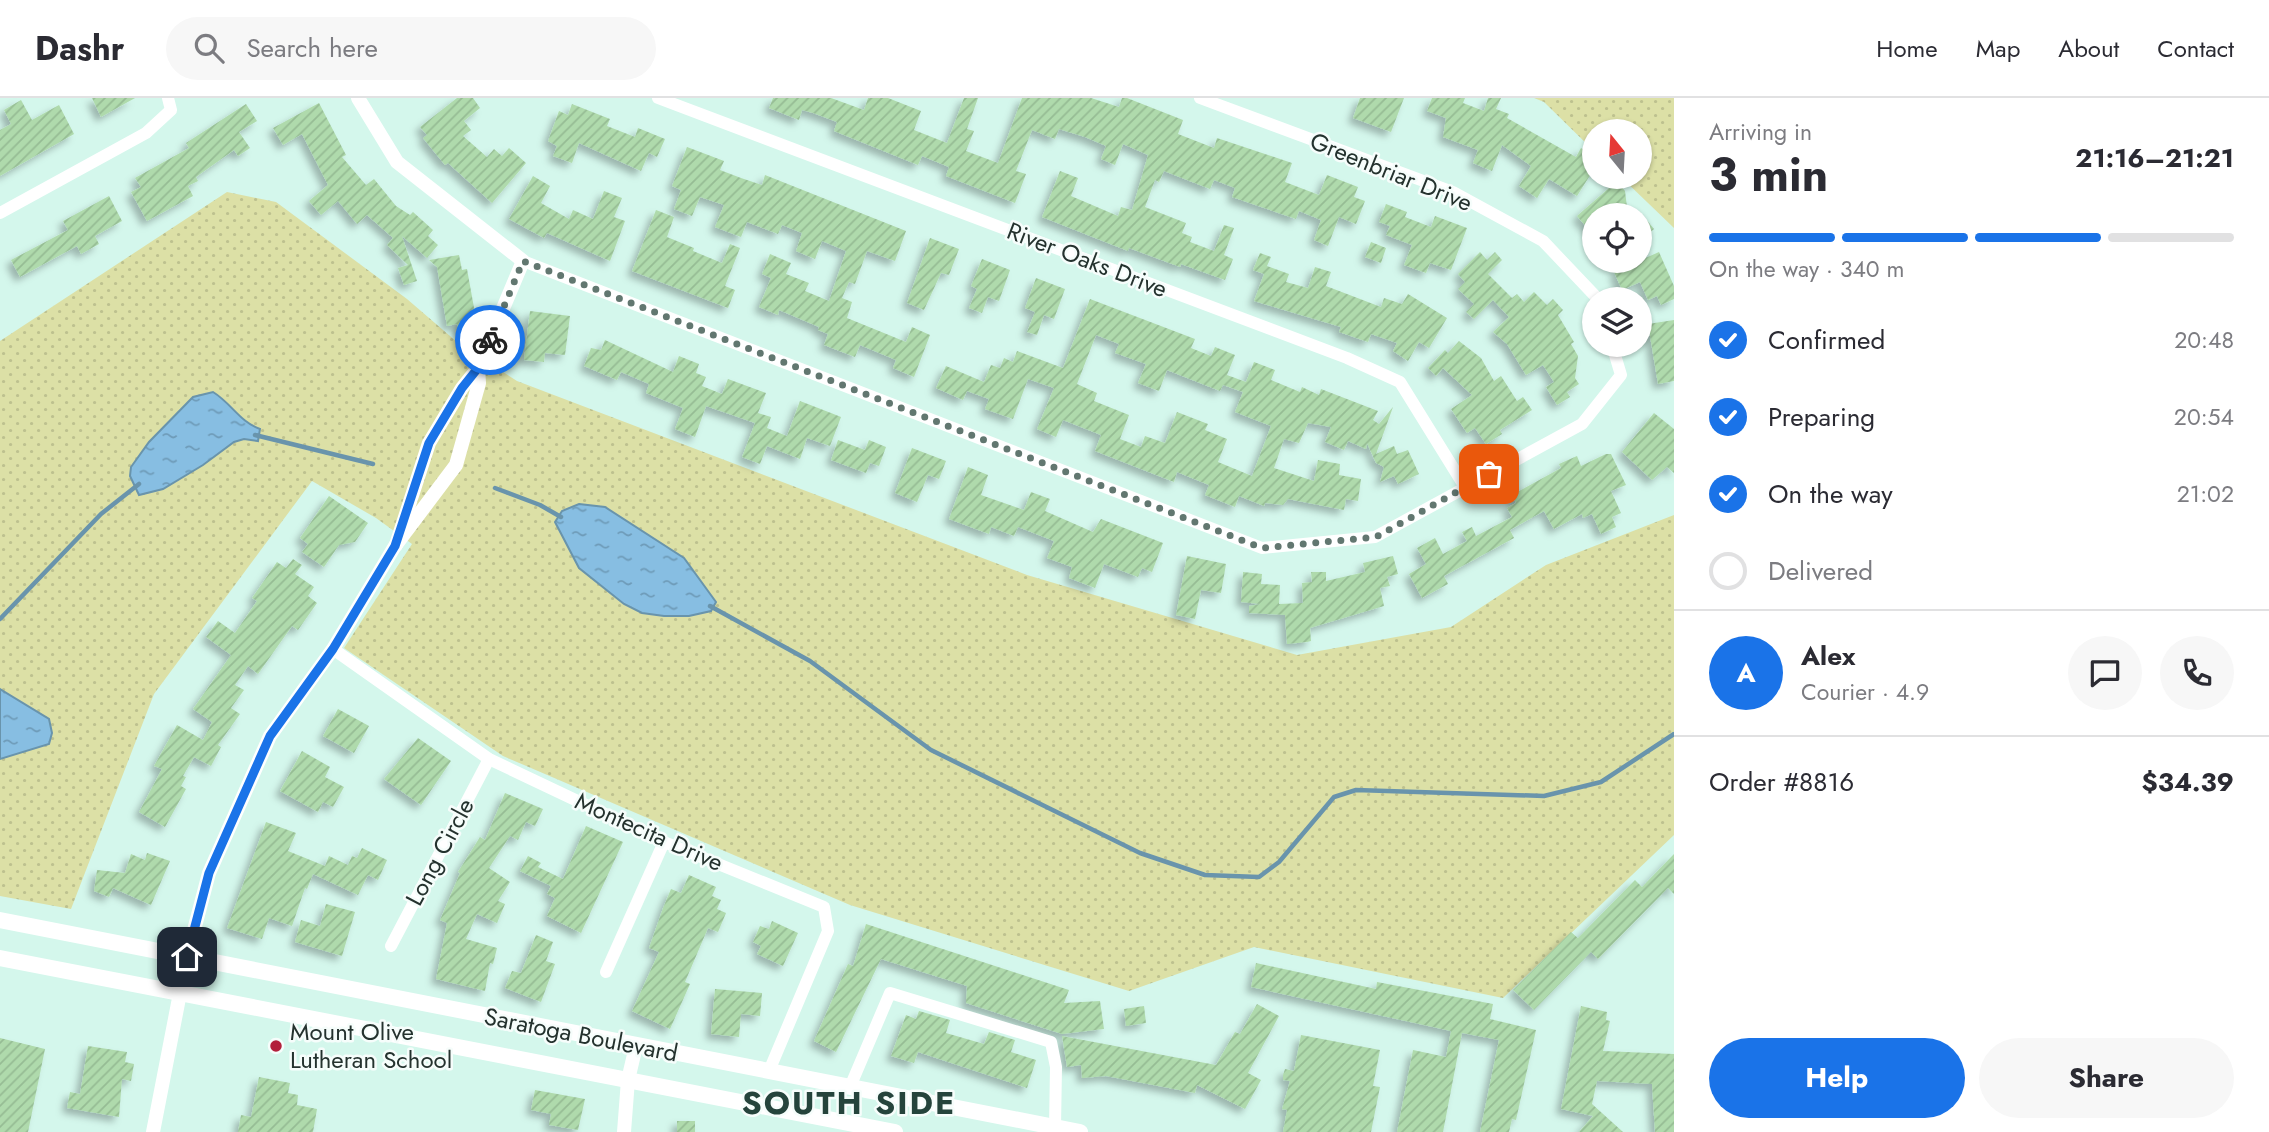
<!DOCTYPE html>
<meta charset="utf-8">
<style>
:root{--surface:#fff;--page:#f7f7f7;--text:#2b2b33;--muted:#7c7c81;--line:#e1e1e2;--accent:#1a73e8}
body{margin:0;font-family:Jost,sans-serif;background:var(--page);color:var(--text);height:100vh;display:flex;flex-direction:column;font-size:26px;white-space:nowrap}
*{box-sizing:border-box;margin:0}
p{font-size:23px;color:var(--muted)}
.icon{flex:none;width:38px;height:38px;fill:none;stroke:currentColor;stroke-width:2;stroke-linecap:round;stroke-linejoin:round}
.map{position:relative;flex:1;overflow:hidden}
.drawer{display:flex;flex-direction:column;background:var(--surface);width:595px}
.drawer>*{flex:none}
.needle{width:46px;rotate:342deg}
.controls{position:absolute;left:1582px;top:21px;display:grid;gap:14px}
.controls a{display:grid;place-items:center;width:70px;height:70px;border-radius:50%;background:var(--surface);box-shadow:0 2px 5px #0004;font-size:35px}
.pin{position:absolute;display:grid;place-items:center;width:60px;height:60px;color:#fff;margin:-30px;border-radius:14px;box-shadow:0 4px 10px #0006}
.courier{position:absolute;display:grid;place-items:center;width:70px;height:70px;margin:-35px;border:5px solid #1a73e8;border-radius:50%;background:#fff;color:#222;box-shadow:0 2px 9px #0007}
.head em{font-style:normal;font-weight:700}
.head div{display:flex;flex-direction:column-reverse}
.head{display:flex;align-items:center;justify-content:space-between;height:119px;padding:0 35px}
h1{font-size:46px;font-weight:700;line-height:52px}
.bar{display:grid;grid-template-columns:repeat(4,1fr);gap:10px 7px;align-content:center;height:84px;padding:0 35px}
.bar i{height:9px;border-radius:5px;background:var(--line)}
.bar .selected{background:var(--accent)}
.bar p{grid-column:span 4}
.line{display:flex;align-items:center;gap:18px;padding:0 35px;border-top:2px solid var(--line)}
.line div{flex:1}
.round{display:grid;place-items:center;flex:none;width:74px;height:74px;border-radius:37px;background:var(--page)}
ol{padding:0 35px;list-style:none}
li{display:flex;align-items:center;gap:21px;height:77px}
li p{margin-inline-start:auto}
li .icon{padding:7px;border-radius:50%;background:var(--accent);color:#fff;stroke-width:4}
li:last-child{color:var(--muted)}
li i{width:38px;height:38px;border:4px solid var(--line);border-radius:50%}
.cta{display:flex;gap:14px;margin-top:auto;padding:14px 35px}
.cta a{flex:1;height:80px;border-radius:42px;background:var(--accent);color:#fff;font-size:28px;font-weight:700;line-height:80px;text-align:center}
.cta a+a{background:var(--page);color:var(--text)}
header{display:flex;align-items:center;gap:42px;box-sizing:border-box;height:98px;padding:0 35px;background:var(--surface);border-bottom:2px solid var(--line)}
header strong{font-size:33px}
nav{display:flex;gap:38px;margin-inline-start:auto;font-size:24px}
.search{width:490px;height:63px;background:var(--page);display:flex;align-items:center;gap:18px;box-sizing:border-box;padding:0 24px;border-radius:38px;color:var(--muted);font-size:26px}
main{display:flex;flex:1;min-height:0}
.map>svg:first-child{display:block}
.grass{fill:url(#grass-dots)}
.water{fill:url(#water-ripples);stroke:#6994ac;stroke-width:2}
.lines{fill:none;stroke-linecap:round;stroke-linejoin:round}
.stream{stroke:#6994ac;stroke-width:4.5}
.building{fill:url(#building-hatch);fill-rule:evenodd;filter:url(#shadow)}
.minor{stroke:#fff;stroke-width:12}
.tertiary{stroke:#fff;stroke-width:14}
.secondary{stroke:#fff;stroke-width:16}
.done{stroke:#627770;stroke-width:7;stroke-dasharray:0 12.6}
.route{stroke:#1a73e8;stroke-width:9}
.poi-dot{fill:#b2203c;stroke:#f6fdfb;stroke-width:2.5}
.labels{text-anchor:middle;stroke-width:5;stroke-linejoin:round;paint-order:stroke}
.street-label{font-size:24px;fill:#24322e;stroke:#f6fdfb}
.poi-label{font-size:24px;fill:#24322e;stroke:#f6fdfb;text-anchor:start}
.district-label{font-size:32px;font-weight:bold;letter-spacing:2px;fill:#25443c;stroke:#f6fdfb}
</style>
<header>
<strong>Dashr</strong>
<div class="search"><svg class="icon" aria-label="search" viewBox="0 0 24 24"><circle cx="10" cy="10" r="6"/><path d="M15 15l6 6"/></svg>Search here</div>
<nav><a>Home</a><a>Map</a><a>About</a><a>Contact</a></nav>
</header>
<main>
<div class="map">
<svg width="1674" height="1034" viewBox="0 0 1674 1034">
<defs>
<pattern id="grass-dots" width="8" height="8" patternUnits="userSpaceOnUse" patternTransform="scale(1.75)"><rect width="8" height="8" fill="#dce0a6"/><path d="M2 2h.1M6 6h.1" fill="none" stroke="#bdc18f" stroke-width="1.8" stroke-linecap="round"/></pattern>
<pattern id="water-ripples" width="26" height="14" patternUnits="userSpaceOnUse" patternTransform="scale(1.75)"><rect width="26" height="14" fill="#87bee2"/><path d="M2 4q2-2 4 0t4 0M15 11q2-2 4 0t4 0" fill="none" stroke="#6e9bb8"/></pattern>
<pattern id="building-hatch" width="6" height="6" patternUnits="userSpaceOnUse" patternTransform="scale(1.75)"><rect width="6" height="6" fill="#afdaac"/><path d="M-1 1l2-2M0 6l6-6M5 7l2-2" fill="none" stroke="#96bc94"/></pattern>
<filter id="shadow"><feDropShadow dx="-5" dy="5" stdDeviation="3.5" flood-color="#0004"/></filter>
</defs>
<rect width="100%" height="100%" fill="#d4f7ec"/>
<!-- grass -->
<g class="grass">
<polygon points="1534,0 1674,0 1674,130 1621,79 1640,79 1640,33 1594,33 1594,53 1544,4"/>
<polygon points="227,94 276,104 407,201 457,244 517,283 1027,477 1297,557 1451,529 1546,467 1674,417 1674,737 1503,900 1254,849 1129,893 850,807 503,658 344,550 412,446 376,420 312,383 154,596 71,811 0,798 0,243"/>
</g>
<!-- water -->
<g class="water">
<path d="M213,294c18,11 27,30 47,37l-2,12 -14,-2 -10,3 -31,23 -40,24 -24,6 -9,-19 1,-9 18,-25 44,-45z"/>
<polygon points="579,406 605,409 684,460 716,504 711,513 689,518 664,518 642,515 624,506 579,470 555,424 562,413"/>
<polygon points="0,591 49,621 52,635 49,646 0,661"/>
</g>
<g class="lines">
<!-- stream -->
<g class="stream">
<polyline points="255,337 373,366"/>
<polyline points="495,390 540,407 561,419"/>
<polyline points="710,508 810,563 931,652 1140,755 1205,777 1259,779 1279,764 1334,699 1356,692 1544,698 1601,684 1674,636"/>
<polyline points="0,521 101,416 139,386"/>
</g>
</g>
<!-- building -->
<g class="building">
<polygon points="92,0 135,0 101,19"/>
<polygon points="457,0 473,0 480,10 464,23 471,32 463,38 487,59 494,51 502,58 509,50 526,65 492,105 448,65 445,67 423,40 427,37 420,29"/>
<polygon points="773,0 831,0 864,12 868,0 888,0 921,13 914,32 947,45 964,0 978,0 967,31 974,33 966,53 998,65 1022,0 1091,0 1119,9 1122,0 1127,0 1183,22 1178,36 1214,50 1217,40 1292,65 1285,84 1319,97 1327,77 1358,89 1354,99 1365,103 1356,126 1339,119 1328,148 1314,142 1321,122 1299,113 1296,121 1232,99 1235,90 1214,82 1210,91 1164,73 1159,84 1155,82 1145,109 1186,125 1182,135 1192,139 1190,144 1214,153 1224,127 1234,130 1224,157 1233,161 1225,182 1181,166 1180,169 1129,150 1128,153 1042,119 1060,73 1078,80 1071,98 1118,118 1121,109 1132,112 1148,57 1123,46 1115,67 1101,61 1106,48 1085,39 1059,31 1055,41 1032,32 1016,73 1026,76 1015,105 946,78 949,69 922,58 918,67 834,33 837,24 813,15 802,12 799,22 769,10"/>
<polygon points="1360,0 1404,0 1391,34 1353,20"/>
<polygon points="1432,0 1465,0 1463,5 1484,13 1488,0 1501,0 1496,11 1509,16 1507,20 1576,59 1581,50 1594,58 1594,71 1577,98 1549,81 1537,100 1519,88 1531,68 1502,47 1492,73 1473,65 1478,52 1443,39 1446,20 1427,13"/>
<polygon points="21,2 32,22 59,7 74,36 0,78 0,32 11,26 4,12"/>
<polygon points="319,5 346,57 342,59 366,87 374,81 396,108 410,117 413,114 433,132 428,138 438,147 427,160 402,138 417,183 404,187 398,170 408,167 387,147 393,140 367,117 357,126 338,103 321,117 309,103 328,87 302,36 283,47 273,30"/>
<polygon points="246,6 257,23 239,34 250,50 238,58 234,52 196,79 198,83 188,88 193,98 147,123 131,94 141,89 135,80 189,50 186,45"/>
<polygon points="572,6 610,21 607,28 635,39 638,30 665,41 657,59 649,55 641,73 579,45 572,65 553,58 557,48 548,43 559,13 568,17"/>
<polygon points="687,49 724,63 720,72 741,80 762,87 765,77 906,133 895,163 867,153 855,186 849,184 842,200 852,204 847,220 906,244 912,229 930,237 914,279 893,270 896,262 860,247 855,259 824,247 828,236 818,232 819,229 779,212 778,217 759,209 771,180 762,176 770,156 791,165 786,176 809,185 805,193 829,203 846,153 822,143 815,161 796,153 802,135 782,127 778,136 747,124 741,139 715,129 724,107 700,99 692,118 674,111 681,92 672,88"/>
<polygon points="533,78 550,88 541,105 569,121 573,112 593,121 604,93 622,100 614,119 625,123 610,163 547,135 544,140 509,121"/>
<polygon points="1617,83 1625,93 1628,117 1594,117 1594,138 1577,118"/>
<polygon points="109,98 122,123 95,138 99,146 81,156 77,148 20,179 11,162 68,132 63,123"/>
<polygon points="1386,106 1407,114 1405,119 1431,129 1435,118 1467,130 1451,172 1430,165 1426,175 1404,167 1412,147 1386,137 1390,128 1379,124"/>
<polygon points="656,112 674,119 667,139 694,150 693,153 722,165 730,146 740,150 725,188 735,192 728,210 632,173"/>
<polygon points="1640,114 1654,131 1640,143"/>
<polygon points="930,140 959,151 949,177 941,175 924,212 907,205"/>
<polygon points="1371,144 1386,150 1381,165 1365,159"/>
<polygon points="1480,154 1487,162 1495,154 1502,162 1488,176 1512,200 1517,196 1524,204 1534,194 1547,207 1553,201 1563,212 1558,217 1574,244 1571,246 1578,258 1575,280 1579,286 1567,294 1570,299 1557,307 1546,289 1554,284 1543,267 1526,277 1507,246 1493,234 1509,219 1493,202 1474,221 1466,214 1474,206 1458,191 1465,184 1458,176"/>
<polygon points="1659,154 1674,188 1674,201 1661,207 1657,198 1648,202 1640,184 1622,192 1614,174"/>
<polygon points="1260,155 1271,159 1267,168 1289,176 1286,184 1308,190 1315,169 1331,174 1326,188 1381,209 1384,200 1402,206 1408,196 1447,220 1429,250 1419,244 1408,263 1393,253 1397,245 1371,236 1368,244 1339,234 1341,229 1254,203 1264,176 1253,172"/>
<polygon points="459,157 462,172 467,171 478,232 459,235 457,226 447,228 437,169 429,162"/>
<polygon points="982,161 1010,172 999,203 988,199 982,215 969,210 977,191 971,188"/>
<polygon points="1036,180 1065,191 1054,221 1044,217 1037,237 1027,234 1035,214 1025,210"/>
<path d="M1090,201l105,40 -4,9 20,8 4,-9 20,8 -8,20 19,7 8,-20 21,8 -4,10 29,12 2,-5 17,8 2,-6 57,22 -5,9 6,4 14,-17 -17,47 18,-8 3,8 11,-4 11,24 -21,10 -4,-8 -14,6 4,-15 -8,-4 -9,-20 -1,6 -18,-8 -4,9 -19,-8 6,-15 -23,-4 -9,20 -15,-4 -10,29 40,13 4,-21 22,4 -1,11 22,4 -3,22 -12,-2 -2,11 -56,-11 -5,6 -18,-2 -1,3 -25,-10 -4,11 -30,-12 4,-10 -32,-13 -3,10 -79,-31 6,-16 -38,-15 -7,17 -19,-8 17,-41 -26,-9 -15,40 -28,-10 4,-10 -22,-8 -4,9 -27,-12 10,-22 38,16 7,-17 9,3 4,-10 9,4 4,-11 46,17zM1096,237l23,9 -4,9 31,11 -8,19 21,8 8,-21 53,21 3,-6 20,7 -8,20 36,14 -19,50 -34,-14 9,-23 -22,-9 3,-6 -31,-12 -12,31 -20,-7 -4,11 -21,-8 9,-24 -35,-14 3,-8 -20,-9z"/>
<polygon points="530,213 570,218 565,257 545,255 544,264 524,262"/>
<polygon points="1674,222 1674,283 1658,286 1648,226"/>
<polygon points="605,242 673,274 679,258 699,266 696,275 706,279 702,288 722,296 728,281 766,295 758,315 771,319 767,330 787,338 800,303 831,315 841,319 830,348 807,340 800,361 767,348 760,366 742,359 755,325 706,308 695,339 675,331 683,310 646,295 649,286 621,274 617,282 584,268 591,250 601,252"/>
<polygon points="1459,243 1481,260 1494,283 1501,278 1517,303 1523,299 1532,312 1500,332 1502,336 1486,346 1475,330 1467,335 1451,311 1472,297 1443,270 1436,278 1428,270 1445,252 1448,255"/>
<polygon points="1654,315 1674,331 1674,375 1667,369 1652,382 1622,354"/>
<polygon points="838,342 865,352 869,342 886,349 879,368 870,365 866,375 831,362"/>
<polygon points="912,350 946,363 939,381 928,377 917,404 895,395"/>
<polygon points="1606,356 1611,356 1626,387 1611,393 1621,415 1612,419 1616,429 1601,436 1592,416 1583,420 1582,416 1554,431 1544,413 1510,432 1514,440 1444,478 1448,486 1422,500 1409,476 1426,466 1417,450 1435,440 1443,456 1467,443 1462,434 1472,429 1476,438 1512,419 1507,410 1516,405 1512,397 1561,370 1559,366 1577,358 1581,368"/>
<polygon points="968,369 988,377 981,397 1024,412 1031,394 1050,401 1045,413 1093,434 1101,421 1163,445 1152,474 1142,470 1138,479 1104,466 1095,490 1069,480 1072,469 1047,460 1054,443 1018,429 1014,438 991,429 989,436 949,421"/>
<polygon points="329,398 368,425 355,444 339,447 324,469 302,454 308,446 300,440"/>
<polygon points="1187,458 1226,466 1221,495 1201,492 1195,521 1176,517"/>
<polygon points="1393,458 1398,476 1387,479 1390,488 1380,490 1384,508 1310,530 1311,543 1307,544 1287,546 1285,517 1249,515 1249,508 1260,506 1241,504 1243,474 1262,476 1261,486 1280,487 1279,506 1303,505 1302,485 1312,484 1311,474 1326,474 1326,483 1365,474 1363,465"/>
<polygon points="293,461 302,467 295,476 314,489 308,498 317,505 298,532 292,528 258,576 248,568 235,587 244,592 231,610 240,616 218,647 221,649 211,668 194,659 183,678 186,679 181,688 186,691 165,729 139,714 162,671 154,668 177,627 203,642 212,624 193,611 231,557 206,539 218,523 235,535 257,503 252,500 277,464 286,470"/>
<polygon points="338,611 369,628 354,655 323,638"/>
<polygon points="418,640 451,663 421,707 384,681"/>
<polygon points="302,653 330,669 325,679 344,689 333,709 323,704 318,714 280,693"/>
<polygon points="505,695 543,711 535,728 526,724 518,742 510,738 489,770 510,784 498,803 505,806 497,825 477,816 466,841 497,850 493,866 490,865 485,893 436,881 447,825 440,822 460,775 458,774 480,739 485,742"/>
<polygon points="266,724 296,735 288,753 325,768 329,758 348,767 352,758 357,760 362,750 387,762 378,782 368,777 358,797 313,776 307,791 305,790 292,828 269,820 262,841 227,830"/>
<polygon points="586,728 623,744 581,835 547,818 555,800 547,796 551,788 520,773 528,758 541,765 538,769 563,781"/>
<polygon points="147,755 170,763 151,807 113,790 109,799 94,793 97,772 125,775 131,756 145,762"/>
<polygon points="1674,756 1674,796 1668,790 1598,861 1591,854 1534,912 1513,892 1571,834 1578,840 1635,782 1642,789"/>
<polygon points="689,777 716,789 712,798 721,802 717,811 726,815 718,834 708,830 685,884 690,886 670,931 632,913 659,854 649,850 663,810 671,791 681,795"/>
<polygon points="326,806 355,814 342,858 295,844 301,822 320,828"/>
<polygon points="772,823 798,835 783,868 757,856 761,848 753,844 760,828 769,831"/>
<polygon points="866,826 1069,892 1064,905 1100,903 1104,931 1062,936 966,905 967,888 881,861 836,954 814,943 848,866 853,868"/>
<polygon points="536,837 553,844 546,863 555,866 541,904 505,890 512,873 521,875"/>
<polygon points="1256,865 1376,891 1377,884 1493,906 1490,921 1536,932 1516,1022 1512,1021 1509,1034 1480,1034 1499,942 1462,935 1443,1034 1397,1034 1413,952 1446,959 1451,933 1251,889"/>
<polygon points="715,891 762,895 760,918 741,916 739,939 711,936"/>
<polygon points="1257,906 1279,918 1248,975 1261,982 1245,1011 1197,987 1195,995 1106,978 1082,980 1081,967 1067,969 1062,938 1216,967 1235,934 1240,936"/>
<polygon points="1144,908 1146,925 1126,928 1124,911"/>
<polygon points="1581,908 1607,914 1606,922 1610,923 1603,953 1674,956 1674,1034 1655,1034 1652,986 1597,983 1592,1006 1623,1034 1579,1034 1593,1018 1561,1011"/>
<polygon points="919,913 950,922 946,935 984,946 989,934 1015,942 1011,954 1036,962 1027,990 918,954 914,965 891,958 906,917 916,921"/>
<polygon points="1301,937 1380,952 1373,988 1380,989 1371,1034 1283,1034 1287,1012 1282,1011 1290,983 1283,982 1283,977 1285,971 1294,973"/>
<polygon points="0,940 45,951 28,1034 0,1034"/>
<polygon points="88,948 127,954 125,964 134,966 131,983 122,981 119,1019 67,1010 70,994 80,996"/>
<polygon points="259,979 290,985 288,995 298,997 297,1007 317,1011 313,1034 238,1034 241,1017 251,1019"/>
<polygon points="535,992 585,1001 578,1032 549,1027 551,1016 531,1012"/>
<rect x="677" y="1023" width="18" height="11"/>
</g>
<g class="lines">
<!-- minor -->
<g class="minor">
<polyline points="658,0 1347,260 1400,284 1465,389"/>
<polyline points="1200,0 1453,94 1543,143 1598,201"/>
<polyline points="0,115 146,35 171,12 168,0"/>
<polyline points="523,163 1262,450 1375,439 1582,326 1621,277 1612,247"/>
<polyline points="333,551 489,661 664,744 824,809 828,833 769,973"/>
<polyline points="391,848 489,661"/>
<polyline points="606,874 664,744"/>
<polyline points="850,989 890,895 1051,944 1056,969 1055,1029"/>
</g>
<!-- tertiary -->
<g class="tertiary">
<polyline points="358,0 397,64 523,163 478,270 462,290 429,345 396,447"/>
<polyline points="153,1034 187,859 209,775 270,638 333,551 395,448 456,367 479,285 478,270"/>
<polyline points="624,1034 628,982 636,948"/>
</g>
<!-- secondary -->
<g class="secondary">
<polyline points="0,822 1080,1034"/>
<polyline points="0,860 895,1034"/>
</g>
</g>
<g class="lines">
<!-- done -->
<polyline class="done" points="490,242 523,163 1262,450 1376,439 1489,376"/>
<!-- route -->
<polyline class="route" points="187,859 209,775 270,638 333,551 395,448 429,345 462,290 478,270 490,242"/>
</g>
<!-- markers -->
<circle class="poi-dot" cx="276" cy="948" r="7"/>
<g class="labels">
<!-- street labels -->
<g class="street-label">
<text transform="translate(1391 74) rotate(22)" y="8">Greenbriar Drive</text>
<text transform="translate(1087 162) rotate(21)" y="8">River Oaks Drive</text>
<text transform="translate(649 734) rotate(24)" y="8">Montecita Drive</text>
<text transform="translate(440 754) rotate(-62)" y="8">Long Circle</text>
<text transform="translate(581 937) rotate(11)" y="8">Saratoga Boulevard</text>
</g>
<!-- poi labels -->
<g class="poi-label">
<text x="290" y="942">Mount Olive<tspan x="290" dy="28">Lutheran School</tspan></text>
</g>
<!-- district labels -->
<g class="district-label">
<text x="849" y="1016">SOUTH SIDE</text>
</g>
</g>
</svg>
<div class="controls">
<a><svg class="needle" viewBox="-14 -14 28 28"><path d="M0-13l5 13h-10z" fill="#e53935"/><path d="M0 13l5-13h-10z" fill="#7c7c81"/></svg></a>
<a><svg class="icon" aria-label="locate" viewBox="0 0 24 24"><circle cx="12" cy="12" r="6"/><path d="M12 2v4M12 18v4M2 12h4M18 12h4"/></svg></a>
<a><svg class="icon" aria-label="layers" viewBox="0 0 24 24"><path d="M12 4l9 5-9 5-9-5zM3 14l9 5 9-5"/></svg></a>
</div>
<div class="pin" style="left:1489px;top:376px;background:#ea580c"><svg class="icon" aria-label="bag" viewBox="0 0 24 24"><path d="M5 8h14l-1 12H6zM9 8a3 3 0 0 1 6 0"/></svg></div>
<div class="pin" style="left:187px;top:859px;background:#1f2937"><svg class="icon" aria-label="home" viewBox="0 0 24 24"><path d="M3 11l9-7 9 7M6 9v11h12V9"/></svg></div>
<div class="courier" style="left:490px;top:242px"><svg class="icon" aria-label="bike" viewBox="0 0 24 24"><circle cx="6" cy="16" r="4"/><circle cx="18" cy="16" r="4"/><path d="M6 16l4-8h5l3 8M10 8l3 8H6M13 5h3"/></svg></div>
</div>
<section class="drawer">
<div class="head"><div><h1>3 min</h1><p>Arriving in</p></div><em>21:16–21:21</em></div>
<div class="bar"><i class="selected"></i><i class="selected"></i><i class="selected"></i><i></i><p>On the way · 340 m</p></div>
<ol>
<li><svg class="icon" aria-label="check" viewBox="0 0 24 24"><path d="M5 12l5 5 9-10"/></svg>Confirmed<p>20:48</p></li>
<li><svg class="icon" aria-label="check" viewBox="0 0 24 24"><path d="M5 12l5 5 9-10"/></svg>Preparing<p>20:54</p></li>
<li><svg class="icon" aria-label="check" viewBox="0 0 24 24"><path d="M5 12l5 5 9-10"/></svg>On the way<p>21:02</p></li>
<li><i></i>Delivered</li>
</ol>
<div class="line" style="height:126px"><b class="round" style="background:var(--accent);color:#fff">A</b><div><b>Alex</b><p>Courier · 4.9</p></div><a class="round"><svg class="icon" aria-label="chat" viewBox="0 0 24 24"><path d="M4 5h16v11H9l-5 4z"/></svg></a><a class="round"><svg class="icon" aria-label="phone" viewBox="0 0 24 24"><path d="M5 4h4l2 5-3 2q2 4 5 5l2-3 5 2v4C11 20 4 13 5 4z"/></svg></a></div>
<div class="line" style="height:91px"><div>Order #8816</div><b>$34.39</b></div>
<div class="cta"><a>Help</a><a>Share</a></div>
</section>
</main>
